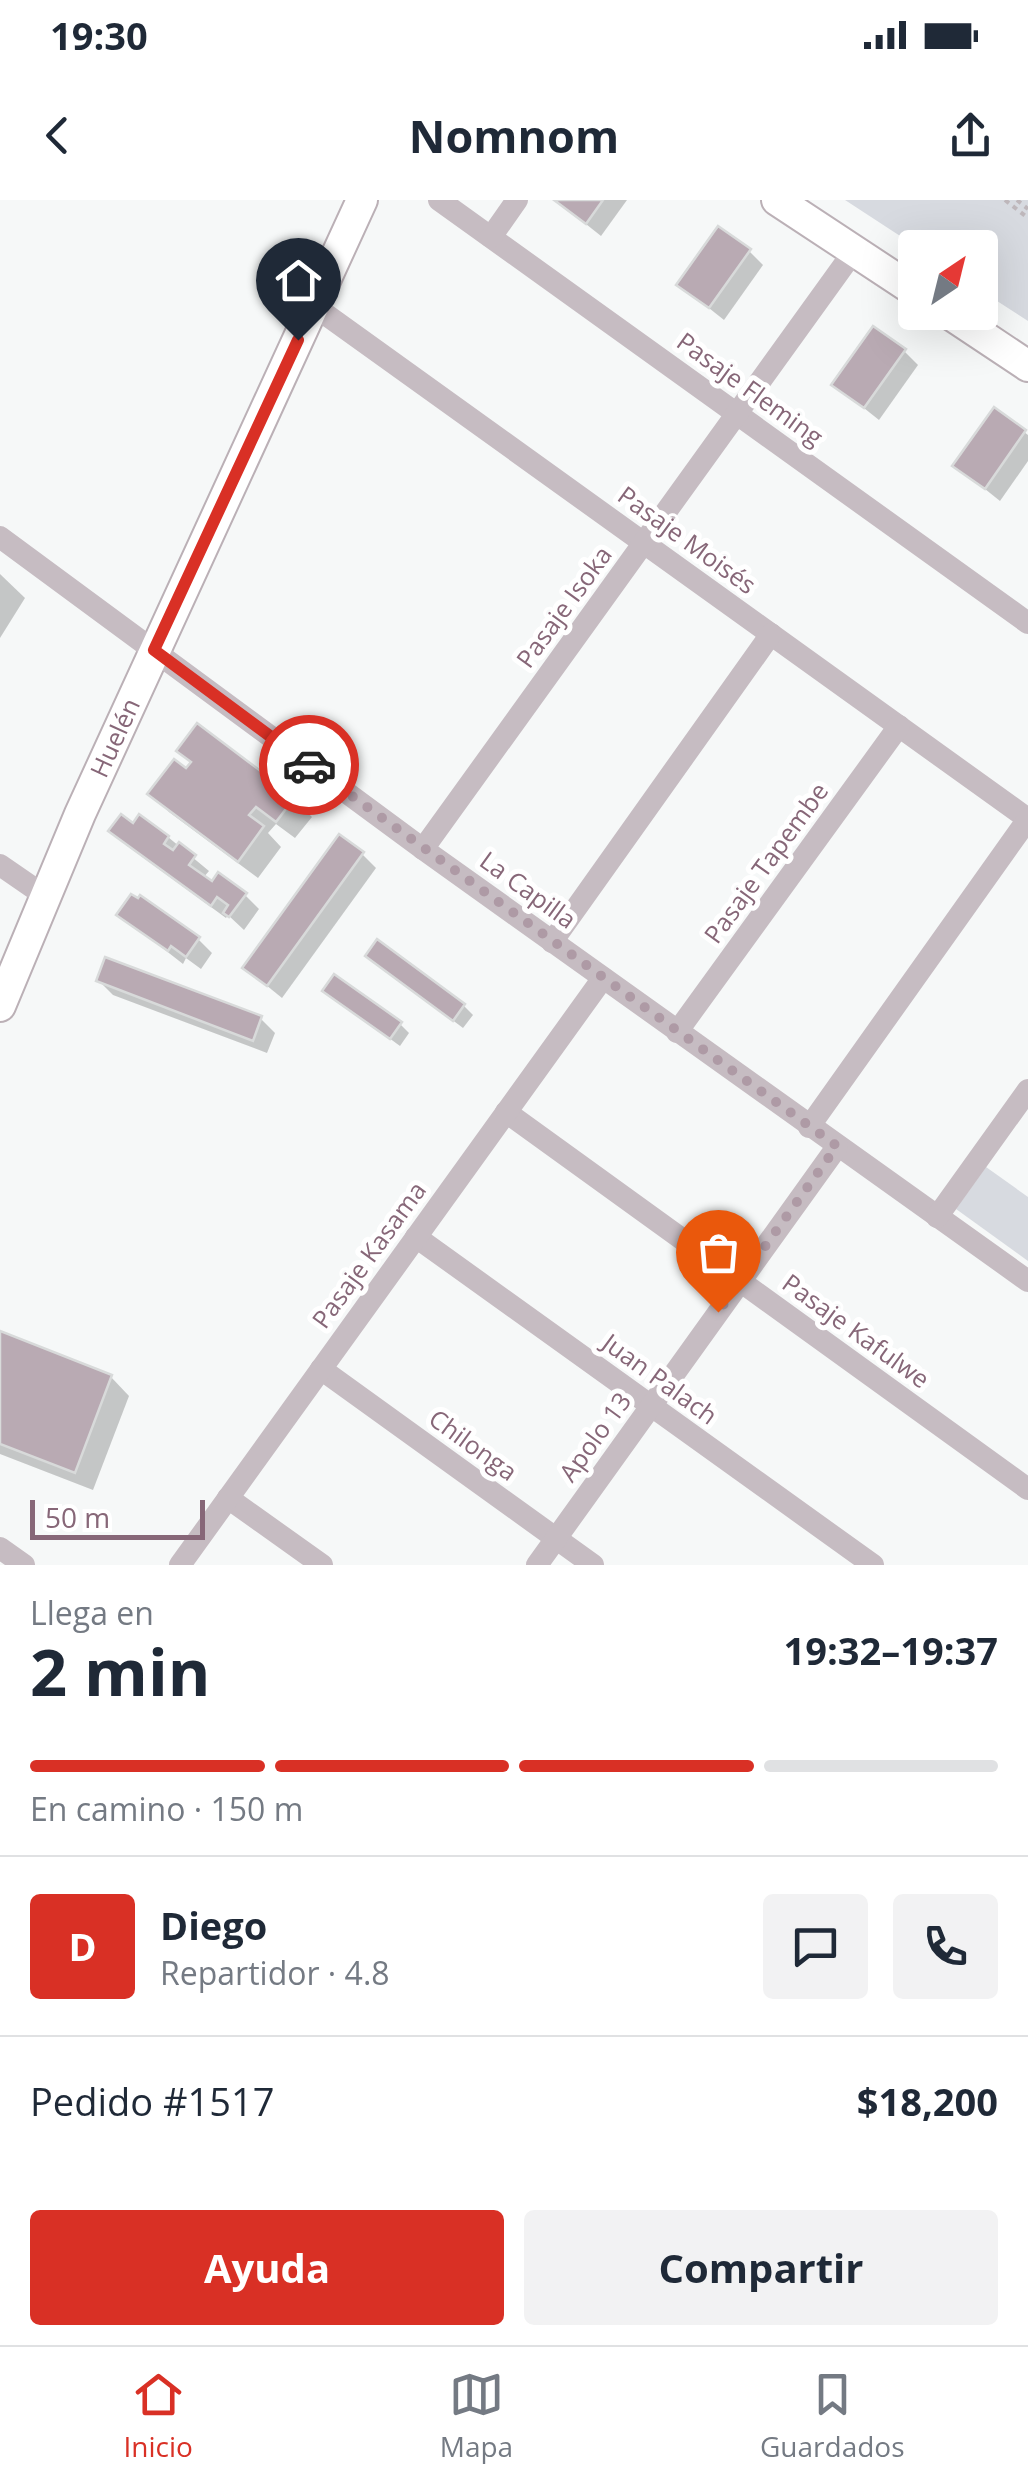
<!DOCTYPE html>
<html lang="es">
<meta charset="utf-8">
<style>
:root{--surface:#fff;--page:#f2f2f3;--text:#1f2937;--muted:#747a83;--line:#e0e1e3;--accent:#d93025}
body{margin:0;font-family:"Open Sans",sans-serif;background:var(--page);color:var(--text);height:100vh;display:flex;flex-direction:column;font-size:38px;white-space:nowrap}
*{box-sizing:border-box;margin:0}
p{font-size:32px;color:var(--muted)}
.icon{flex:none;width:55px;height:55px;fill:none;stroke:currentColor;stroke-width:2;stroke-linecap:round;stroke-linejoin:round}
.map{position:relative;height:1365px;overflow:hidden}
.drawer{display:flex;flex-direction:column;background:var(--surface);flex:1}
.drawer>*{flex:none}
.needle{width:65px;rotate:35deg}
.buttons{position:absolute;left:898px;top:30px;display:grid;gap:20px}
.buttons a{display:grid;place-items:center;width:100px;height:100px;border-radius:10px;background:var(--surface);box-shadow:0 10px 40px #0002;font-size:50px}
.scale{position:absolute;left:30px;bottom:25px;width:175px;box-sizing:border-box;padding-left:10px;border:5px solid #876778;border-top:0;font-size:28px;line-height:35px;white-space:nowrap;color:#876778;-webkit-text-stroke:8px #fff;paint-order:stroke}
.pin{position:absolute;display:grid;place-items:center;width:85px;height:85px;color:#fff;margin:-102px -42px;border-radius:50% 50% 50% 0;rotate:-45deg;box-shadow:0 0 10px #0007}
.pin .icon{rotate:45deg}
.courier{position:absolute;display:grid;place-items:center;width:100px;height:100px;margin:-50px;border:8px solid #d93025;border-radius:50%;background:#fff;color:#222;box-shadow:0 2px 12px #0007}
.overview em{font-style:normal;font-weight:700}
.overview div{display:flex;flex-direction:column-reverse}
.overview{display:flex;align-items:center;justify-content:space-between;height:170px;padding:0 30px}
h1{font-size:65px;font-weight:700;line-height:75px}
.bar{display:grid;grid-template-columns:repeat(4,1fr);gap:15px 10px;align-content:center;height:120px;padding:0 30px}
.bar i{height:12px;border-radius:8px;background:var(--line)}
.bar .current{background:var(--accent)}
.bar p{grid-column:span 4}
.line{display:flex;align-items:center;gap:25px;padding:0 30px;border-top:2px solid var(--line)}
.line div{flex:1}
.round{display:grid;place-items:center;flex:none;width:105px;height:105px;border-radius:10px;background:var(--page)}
.button{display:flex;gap:20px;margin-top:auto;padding:20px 30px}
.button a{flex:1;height:115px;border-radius:10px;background:var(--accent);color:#fff;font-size:40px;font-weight:700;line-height:115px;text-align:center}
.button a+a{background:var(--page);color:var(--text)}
.status{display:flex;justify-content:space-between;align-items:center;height:70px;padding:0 50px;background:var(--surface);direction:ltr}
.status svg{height:28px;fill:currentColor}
header{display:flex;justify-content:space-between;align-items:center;height:130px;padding:0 30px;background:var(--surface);font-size:45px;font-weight:700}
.tab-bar{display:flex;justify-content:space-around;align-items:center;height:140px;border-top:2px solid var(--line);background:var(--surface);font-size:28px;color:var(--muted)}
.tab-bar a{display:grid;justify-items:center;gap:5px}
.tab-bar .current{color:var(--accent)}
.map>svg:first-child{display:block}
.green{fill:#d7dae0}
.shadow{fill:#0003}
.building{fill:#b9aab3;stroke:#d8dada;stroke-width:2.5}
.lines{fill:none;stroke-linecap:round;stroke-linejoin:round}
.major-casing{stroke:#bbb0b6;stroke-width:34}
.path{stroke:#beb7bb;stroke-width:4;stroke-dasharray:5 5;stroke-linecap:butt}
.minor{stroke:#c6bcc2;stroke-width:22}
.major{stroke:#fff;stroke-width:30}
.done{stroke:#ae9aa5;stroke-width:10;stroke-dasharray:0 18}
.route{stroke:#d93025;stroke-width:12}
.labels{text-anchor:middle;stroke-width:10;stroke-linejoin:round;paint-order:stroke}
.street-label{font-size:25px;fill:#876778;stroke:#fff}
</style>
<div class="status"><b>19:30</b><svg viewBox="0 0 49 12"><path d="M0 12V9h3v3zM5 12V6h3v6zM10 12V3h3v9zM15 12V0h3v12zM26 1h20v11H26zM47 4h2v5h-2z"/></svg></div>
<header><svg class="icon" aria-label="back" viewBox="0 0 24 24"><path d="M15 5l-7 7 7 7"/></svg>Nomnom<svg class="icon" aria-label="share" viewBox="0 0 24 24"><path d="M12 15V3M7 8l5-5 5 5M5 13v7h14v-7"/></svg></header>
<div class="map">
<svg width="1028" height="1365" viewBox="0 0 1028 1365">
<rect width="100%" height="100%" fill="#f6f8f8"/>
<!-- green -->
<g class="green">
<polygon points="845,0 1028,0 1028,121 980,90 980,48 917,47"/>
<polygon points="986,967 1028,997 1028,1061 956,1009"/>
</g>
<!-- shadow -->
<g class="shadow">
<polygon points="627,0 601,36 557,1 557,0"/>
<polygon points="749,51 763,65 724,120 680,85"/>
<polygon points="904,151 918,165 879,220 835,185"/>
<polygon points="995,210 1028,235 1028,261 1000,301 955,265"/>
<polygon points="0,374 25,398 0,438"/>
<polygon points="179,551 293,599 312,617 295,638 276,624 268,633 281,647 258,678 169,612 151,593 187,571 192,564"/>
<polygon points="133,626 168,637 209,671 203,678 245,695 259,709 244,730 228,715 226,718 126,645 112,631"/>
<polygon points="362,654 376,668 282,798 245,768"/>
<polygon points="119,714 198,739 212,753 201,769 186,758 183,764"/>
<polygon points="368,756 464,806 473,815 463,828"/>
<polygon points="99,781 261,819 275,833 267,853 113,795"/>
<polygon points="325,791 400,824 409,833 400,846"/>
<polygon points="0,1134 111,1177 129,1196 93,1290 0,1254"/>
</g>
<!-- building -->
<g class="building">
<polygon points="554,0 603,0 586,24"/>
<polygon points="718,26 751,49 709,108 676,85"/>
<polygon points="873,126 906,149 864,208 831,185"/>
<polygon points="994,207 1026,230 985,289 952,266"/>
<polygon points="197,523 295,597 276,622 256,607 249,615 264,626 238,662 147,594 174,559 186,568 191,562 176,551"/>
<polygon points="121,614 133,623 139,614 169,636 164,644 173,650 179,642 196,655 189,665 212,681 218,672 247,693 229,717 223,713 228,705 217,697 211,706 108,631"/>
<polygon points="339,634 364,652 267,786 242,768"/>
<polygon points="131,694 138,698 140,695 200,737 186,757 171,746 168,751 116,715"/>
<polygon points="377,739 465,804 453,821 365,756"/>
<polygon points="105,757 262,816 253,841 96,781"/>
<polygon points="334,774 402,822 390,839 322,791"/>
<polygon points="0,1131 112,1175 75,1273 0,1244"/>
</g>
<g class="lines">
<defs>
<g id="major">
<polyline points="777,0 915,91"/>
<polyline points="947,112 1028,166"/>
<path id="s1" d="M0,806l80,-192 282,-614"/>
</g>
</defs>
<!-- major casing -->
<use href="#major" class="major-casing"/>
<!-- path -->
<g class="path">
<polyline points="1005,0 1028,18"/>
<polyline points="1017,0 1028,9"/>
</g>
<!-- minor -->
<g class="minor">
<polyline points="439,0 1028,423"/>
<polyline points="491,37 517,0"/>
<polyline points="314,106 1028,619"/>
<polyline points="0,337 423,649 1028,1081"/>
<polyline points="423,649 854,51"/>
<polyline points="0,665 45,696"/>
<polyline points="552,742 771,434"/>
<polyline points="677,832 899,526"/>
<polyline points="506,912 1028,1289"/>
<polyline points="809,927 1028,619"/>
<polyline points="937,1017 1028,890"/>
<polyline points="416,1037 873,1365"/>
<polyline points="321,1169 593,1365"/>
<polyline points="228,1298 322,1365"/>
<polyline points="0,1348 24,1365"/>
<polyline points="180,1365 603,778"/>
<polyline points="537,1365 837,947"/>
</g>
<!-- major -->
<use href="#major" class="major"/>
</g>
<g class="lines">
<!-- done -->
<polyline class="done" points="309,565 837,946 718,1112"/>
<!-- route -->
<polyline class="route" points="298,140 154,450 309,565"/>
</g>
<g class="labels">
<!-- street labels -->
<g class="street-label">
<text transform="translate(750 189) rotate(36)" y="9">Pasaje Fleming</text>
<text transform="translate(687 340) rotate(36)" y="9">Pasaje Moisés</text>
<text transform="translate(564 407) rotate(-54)" y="9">Pasaje Isoka</text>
<text dy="9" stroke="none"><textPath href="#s1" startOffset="292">Huelén</textPath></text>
<text transform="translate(766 663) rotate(-54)" y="9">Pasaje Tapembe</text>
<text transform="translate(528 690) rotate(36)" y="9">La Capilla</text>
<text transform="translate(369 1055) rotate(-54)" y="9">Pasaje Kasama</text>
<text transform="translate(856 1131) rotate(36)" y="9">Pasaje Kafulwe</text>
<text transform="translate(660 1179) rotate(36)" y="9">Juan Palach</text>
<text transform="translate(595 1237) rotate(-54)" y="9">Apolo 13</text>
<text transform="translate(473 1245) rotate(36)" y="9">Chilonga</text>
</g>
</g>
</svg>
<div class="buttons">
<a><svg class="needle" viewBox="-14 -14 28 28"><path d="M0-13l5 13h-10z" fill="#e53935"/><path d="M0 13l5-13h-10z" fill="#747a83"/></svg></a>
</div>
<div class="scale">50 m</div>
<div class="pin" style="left:718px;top:1112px;background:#ea580c"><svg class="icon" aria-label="bag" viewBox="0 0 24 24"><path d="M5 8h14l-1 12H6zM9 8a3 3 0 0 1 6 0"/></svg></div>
<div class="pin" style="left:298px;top:140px;background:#1f2937"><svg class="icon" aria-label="home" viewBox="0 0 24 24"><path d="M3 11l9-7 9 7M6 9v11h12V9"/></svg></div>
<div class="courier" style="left:309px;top:565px"><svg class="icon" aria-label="car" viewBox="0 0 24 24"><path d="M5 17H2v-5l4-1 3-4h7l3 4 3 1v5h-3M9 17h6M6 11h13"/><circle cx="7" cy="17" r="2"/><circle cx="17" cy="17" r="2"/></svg></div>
</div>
<section class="drawer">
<div class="overview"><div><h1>2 min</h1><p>Llega en</p></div><em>19:32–19:37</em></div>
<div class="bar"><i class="current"></i><i class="current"></i><i class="current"></i><i></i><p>En camino · 150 m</p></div>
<div class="line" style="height:180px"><b class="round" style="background:var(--accent);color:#fff">D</b><div><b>Diego</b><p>Repartidor · 4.8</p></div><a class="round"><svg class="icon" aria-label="chat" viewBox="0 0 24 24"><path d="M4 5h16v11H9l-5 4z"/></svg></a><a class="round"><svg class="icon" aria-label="phone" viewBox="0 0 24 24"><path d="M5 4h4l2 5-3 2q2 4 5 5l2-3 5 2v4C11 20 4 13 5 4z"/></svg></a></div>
<div class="line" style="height:130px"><div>Pedido #1517</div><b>$18,200</b></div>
<div class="button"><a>Ayuda</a><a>Compartir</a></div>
</section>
<nav class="tab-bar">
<a class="current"><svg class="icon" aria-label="home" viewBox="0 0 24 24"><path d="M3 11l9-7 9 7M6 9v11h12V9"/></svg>Inicio</a>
<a><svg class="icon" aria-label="map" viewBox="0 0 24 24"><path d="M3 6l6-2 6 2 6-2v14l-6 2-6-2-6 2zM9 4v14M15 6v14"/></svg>Mapa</a>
<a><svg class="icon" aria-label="saved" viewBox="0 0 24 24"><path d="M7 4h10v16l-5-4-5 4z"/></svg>Guardados</a>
</nav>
